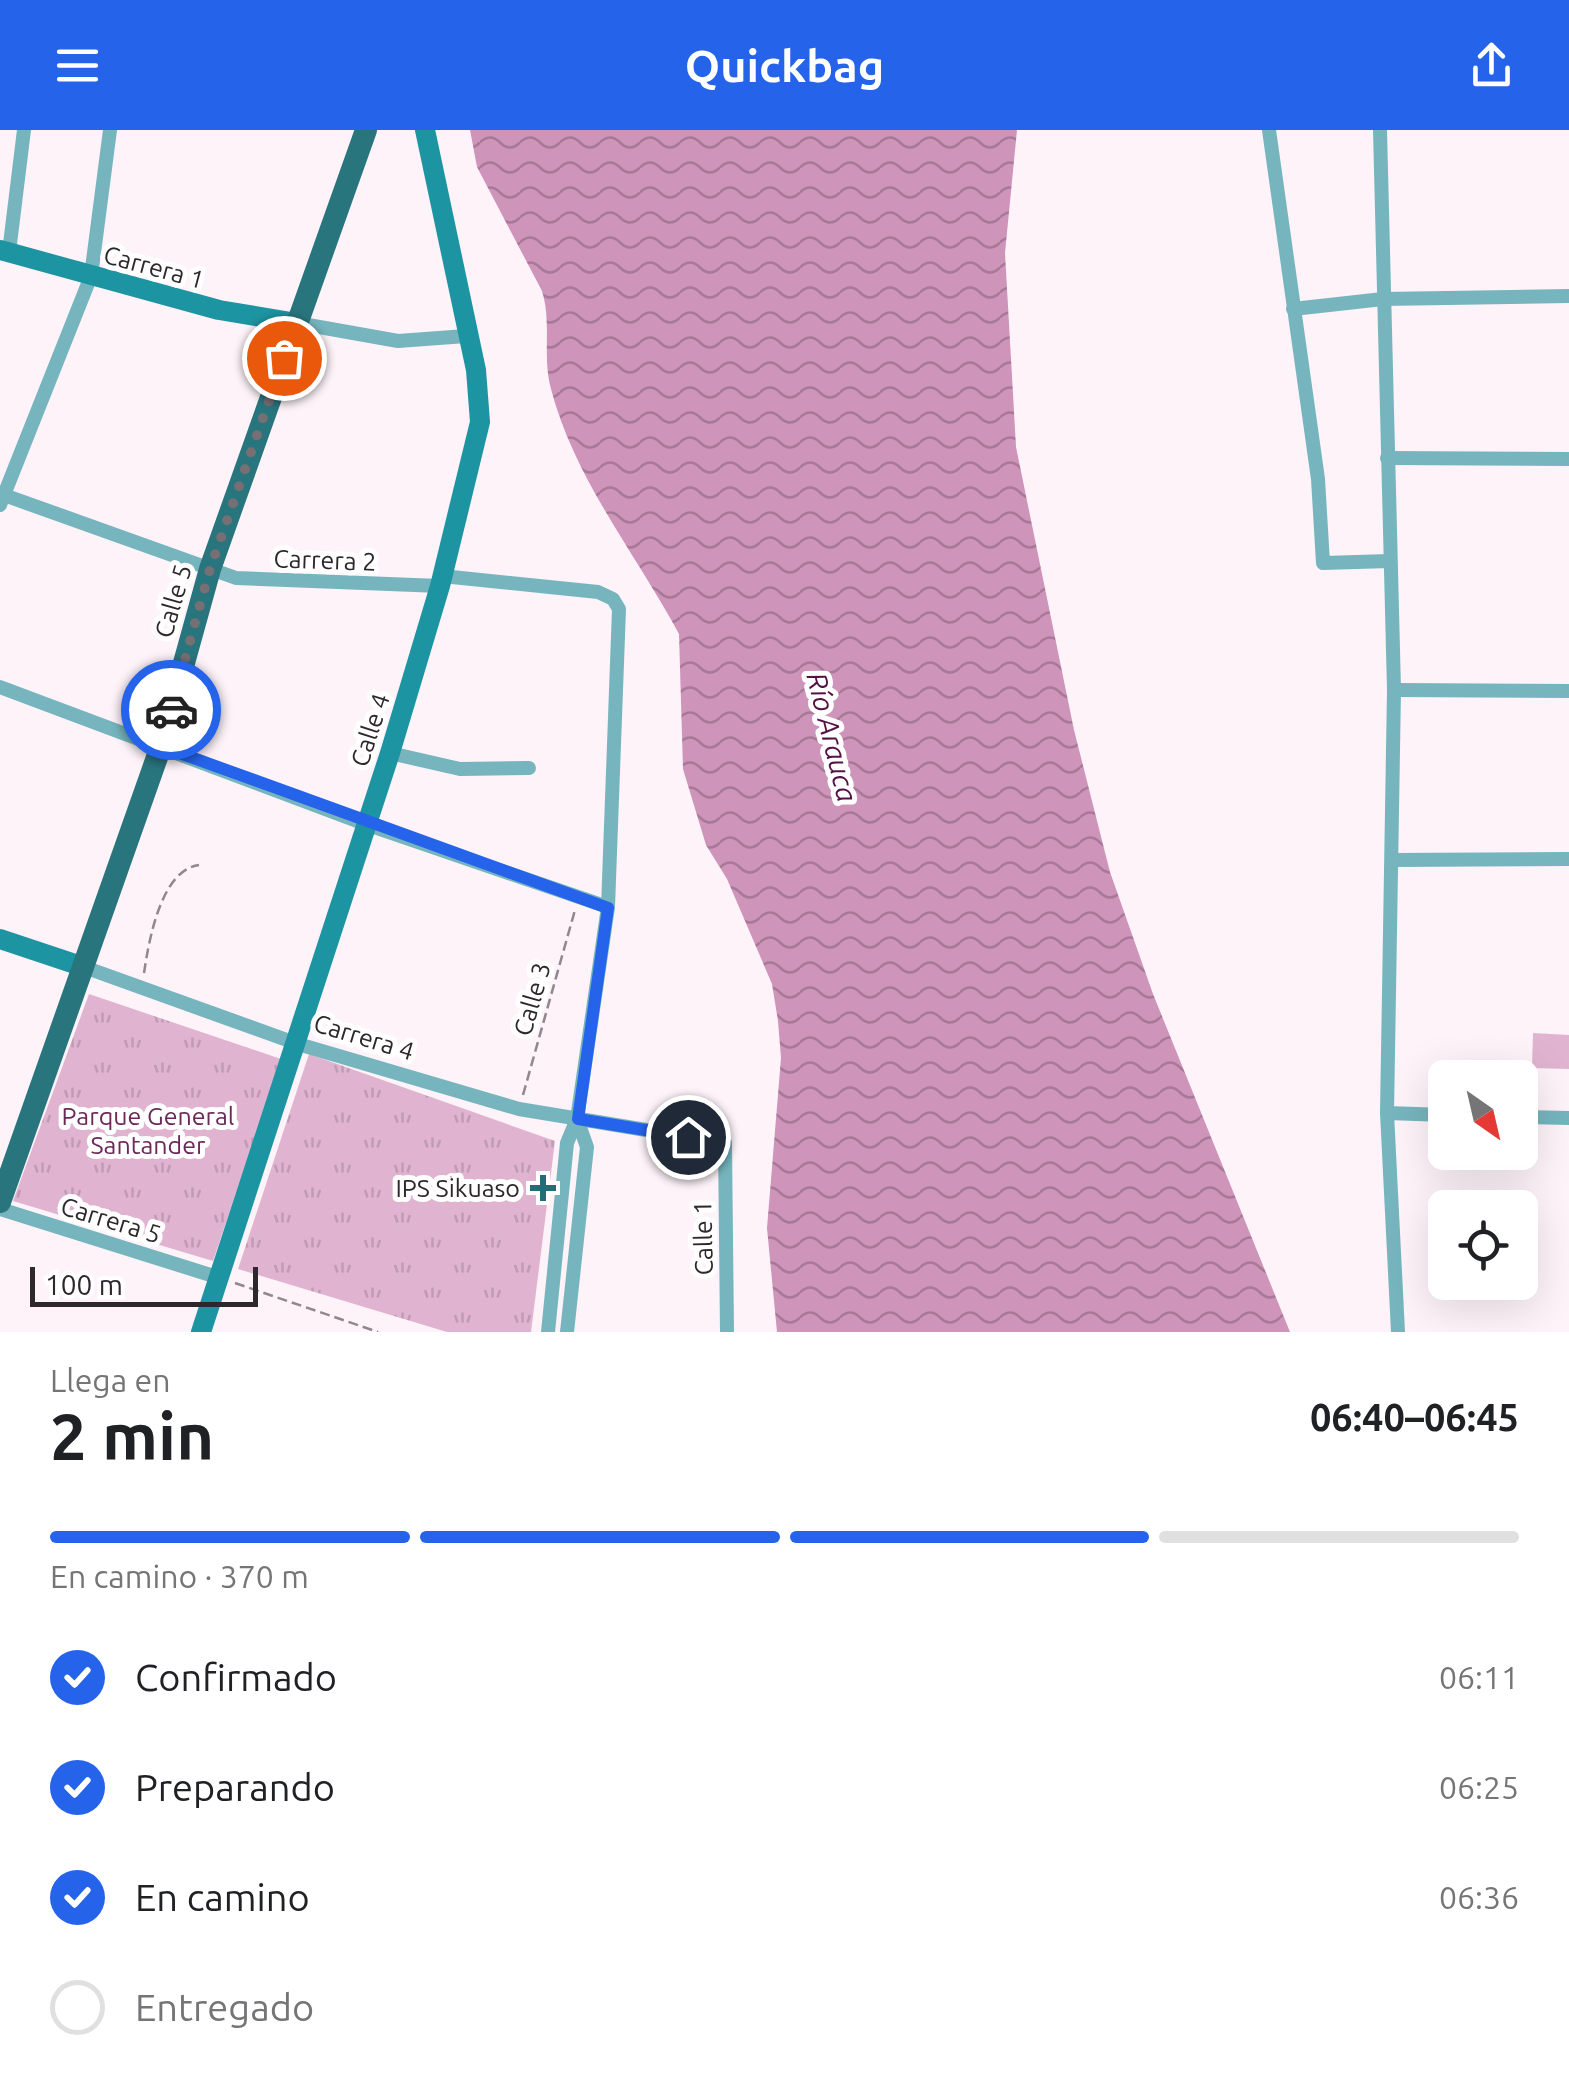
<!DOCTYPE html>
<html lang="es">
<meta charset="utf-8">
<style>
:root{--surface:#fff;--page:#f6f6f6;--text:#202124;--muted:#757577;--line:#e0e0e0;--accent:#2563eb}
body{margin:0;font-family:Ubuntu,sans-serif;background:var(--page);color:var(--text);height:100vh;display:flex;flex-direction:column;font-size:38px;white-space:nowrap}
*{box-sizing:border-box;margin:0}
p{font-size:32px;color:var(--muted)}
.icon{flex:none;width:55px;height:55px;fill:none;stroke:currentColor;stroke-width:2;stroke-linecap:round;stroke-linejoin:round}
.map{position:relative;height:1202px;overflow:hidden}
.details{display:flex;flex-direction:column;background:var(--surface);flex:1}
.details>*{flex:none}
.needle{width:65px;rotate:146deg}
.controls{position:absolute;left:1428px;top:930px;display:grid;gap:20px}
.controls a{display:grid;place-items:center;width:110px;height:110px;border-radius:15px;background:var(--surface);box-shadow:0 10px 40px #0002;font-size:50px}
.scale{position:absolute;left:30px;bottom:25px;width:228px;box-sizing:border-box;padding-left:10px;border:5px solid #2e282c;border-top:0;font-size:28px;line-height:35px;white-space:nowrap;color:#2e282c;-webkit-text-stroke:8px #fff;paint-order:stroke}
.pin{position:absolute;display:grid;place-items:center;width:85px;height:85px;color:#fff;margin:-42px;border:5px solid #fff;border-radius:50%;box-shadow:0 2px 10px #0007}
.courier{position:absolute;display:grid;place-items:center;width:100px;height:100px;margin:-50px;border:8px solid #2563eb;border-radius:50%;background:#fff;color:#222;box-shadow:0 2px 12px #0007}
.summary em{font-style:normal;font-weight:700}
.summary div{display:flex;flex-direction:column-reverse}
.summary{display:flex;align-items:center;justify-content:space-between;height:170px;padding:0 50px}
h1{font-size:65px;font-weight:700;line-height:75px}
.bar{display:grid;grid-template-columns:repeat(4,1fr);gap:15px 10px;align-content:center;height:120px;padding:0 50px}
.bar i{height:12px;border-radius:8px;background:var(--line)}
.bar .selected{background:var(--accent)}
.bar p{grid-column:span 4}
ol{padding:0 50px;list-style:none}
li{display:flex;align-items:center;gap:30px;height:110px}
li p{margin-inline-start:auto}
li .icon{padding:10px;border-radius:50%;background:var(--accent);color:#fff;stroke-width:4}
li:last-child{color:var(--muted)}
li i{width:55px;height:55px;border:5px solid var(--line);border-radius:50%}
header{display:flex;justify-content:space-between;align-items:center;height:130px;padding:0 50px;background:var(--accent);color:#fff;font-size:45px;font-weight:700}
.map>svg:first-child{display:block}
.grass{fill:#e0b4d0}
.park{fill:url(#park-tufts)}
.water{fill:url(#water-waves)}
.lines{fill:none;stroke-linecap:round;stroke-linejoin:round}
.path{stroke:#90888d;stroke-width:2.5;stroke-dasharray:10 5;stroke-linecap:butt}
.street{stroke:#76b5be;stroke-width:14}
.secondary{stroke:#1d94a1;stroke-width:20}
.primary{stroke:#29757e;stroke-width:22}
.done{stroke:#766f74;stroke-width:10;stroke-dasharray:0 18}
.route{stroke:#2563eb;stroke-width:12}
.poi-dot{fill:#236d76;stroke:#fff;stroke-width:4}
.labels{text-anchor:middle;stroke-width:10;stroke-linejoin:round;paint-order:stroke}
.street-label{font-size:25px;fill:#2e282c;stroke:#fff}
.park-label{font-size:25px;fill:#6c2859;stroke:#fff}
.poi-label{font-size:25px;fill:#2e282c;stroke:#fff;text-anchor:end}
.water-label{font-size:28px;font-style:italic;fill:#514;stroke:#fff}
</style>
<header><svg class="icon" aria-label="menu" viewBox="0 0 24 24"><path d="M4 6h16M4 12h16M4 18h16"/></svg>Quickbag<svg class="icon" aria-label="share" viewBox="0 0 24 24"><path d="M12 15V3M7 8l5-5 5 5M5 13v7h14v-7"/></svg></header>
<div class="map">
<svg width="1569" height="1202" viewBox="0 0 1569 1202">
<defs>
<pattern id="park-tufts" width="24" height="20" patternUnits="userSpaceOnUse" patternTransform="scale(2.5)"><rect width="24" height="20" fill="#e0b4d0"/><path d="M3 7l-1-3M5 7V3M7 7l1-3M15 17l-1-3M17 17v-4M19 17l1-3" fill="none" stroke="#c09bb3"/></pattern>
<pattern id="water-waves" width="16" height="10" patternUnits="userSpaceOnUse" patternTransform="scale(2.5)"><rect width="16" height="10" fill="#ce94ba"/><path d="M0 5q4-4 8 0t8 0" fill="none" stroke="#a87997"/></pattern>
</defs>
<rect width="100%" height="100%" fill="#fdf3f9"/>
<!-- grass -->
<polygon class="grass" points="1533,903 1569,905 1569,939 1532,938"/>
<!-- park -->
<g class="park">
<polygon points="89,864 281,929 213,1131 13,1071"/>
<polygon points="309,924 555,1011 531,1202 447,1202 238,1139"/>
</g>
<!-- water -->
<path class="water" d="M470,0h547l-12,123 11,194 58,283 36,142 43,122 137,338h-513l-10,-104 14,-170 -3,-37 -6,-37 -45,-105 -21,-34 -23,-76 -4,-135c-44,-82 -104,-154 -128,-245 -9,-33 1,-66 -9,-98l-65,-124z"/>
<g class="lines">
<!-- path -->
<g class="path">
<path d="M144,843c5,-33 17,-103 55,-108"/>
<polyline points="523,965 575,780"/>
<polyline points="235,1153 378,1202"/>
</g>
<!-- street -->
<g class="street">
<polyline points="1269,0 1318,349 1323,433 1390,431"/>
<polyline points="1380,0 1394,560 1387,983 1398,1202"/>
<polyline points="9,122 24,0"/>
<polyline points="1293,179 1383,169 1569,166"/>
<polyline points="297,193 398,211 466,206"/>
<polyline points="1387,328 1569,329"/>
<polyline points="4,365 236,448 440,456"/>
<polyline points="0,375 91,146 110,0"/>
<polyline points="442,446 598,462 613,469 619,479 608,777 577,989 567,1013 548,1202"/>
<polyline points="0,557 365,694 608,777"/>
<polyline points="1394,560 1569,561"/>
<polyline points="390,623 460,639 529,638"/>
<polyline points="1393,730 1569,729"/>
<polyline points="84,837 298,914 519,979 725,1013 727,1202"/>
<polyline points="1387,983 1445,985"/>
<polyline points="1520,987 1569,988"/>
<polyline points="0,1079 220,1148"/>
<polyline points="567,1202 587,1017 577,989"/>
</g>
<!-- secondary -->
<g class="secondary">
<polyline points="0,120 219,180 297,193"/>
<polyline points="0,809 84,837"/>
<polyline points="201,1202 390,623 440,456 480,292 476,240 425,0"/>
</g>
<!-- primary -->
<polyline class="primary" points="0,1072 161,616 210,439 366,0"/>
</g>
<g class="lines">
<!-- done -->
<polyline class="done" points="171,580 210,439 284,228"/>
<!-- route -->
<polyline class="route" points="171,580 160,616 608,778 578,989 688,1007"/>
</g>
<!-- markers -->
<path class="poi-dot" d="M538 1043h10v10h10v10h-10v10h-10v-10h-10v-10h10z"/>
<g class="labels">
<!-- street labels -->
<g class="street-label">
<text transform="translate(154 137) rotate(15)" y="9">Carrera 1</text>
<text transform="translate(325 430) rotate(2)" y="9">Carrera 2</text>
<text transform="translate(173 471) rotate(-74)" y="9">Calle 5</text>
<text transform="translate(370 600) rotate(-72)" y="9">Calle 4</text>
<text transform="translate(532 869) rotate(-74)" y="9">Calle 3</text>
<text transform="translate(364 907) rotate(17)" y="9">Carrera 4</text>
<text transform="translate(111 1090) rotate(17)" y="9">Carrera 5</text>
<text transform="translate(703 1108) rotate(-91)" y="9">Calle 1</text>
</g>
<!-- park labels -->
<g class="park-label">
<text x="148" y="995">Parque General<tspan x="148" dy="29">Santander</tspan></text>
</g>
<!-- poi labels -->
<g class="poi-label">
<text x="520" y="1067">IPS Sikuaso</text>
</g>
<!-- water labels -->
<g class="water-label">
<text transform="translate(832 607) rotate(76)" y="10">Río Arauca</text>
</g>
</g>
</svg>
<div class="controls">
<a><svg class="needle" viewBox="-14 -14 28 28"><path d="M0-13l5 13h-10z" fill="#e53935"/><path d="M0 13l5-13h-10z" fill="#757577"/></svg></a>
<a><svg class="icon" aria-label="locate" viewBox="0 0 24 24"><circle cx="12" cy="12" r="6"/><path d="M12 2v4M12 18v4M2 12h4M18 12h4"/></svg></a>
</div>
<div class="scale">100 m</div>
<div class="pin" style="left:284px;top:228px;background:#ea580c"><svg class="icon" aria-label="bag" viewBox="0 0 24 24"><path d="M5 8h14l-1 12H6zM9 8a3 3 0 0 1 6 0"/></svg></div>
<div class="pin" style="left:688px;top:1007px;background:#1f2937"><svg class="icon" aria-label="home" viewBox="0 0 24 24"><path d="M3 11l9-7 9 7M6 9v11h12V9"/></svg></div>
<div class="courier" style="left:171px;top:580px"><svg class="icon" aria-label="car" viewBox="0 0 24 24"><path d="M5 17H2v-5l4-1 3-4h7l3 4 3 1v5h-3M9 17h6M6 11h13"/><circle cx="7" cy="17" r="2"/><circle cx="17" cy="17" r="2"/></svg></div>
</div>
<section class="details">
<div class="summary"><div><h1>2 min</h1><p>Llega en</p></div><em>06:40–06:45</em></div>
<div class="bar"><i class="selected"></i><i class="selected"></i><i class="selected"></i><i></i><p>En camino · 370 m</p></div>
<ol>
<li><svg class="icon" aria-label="check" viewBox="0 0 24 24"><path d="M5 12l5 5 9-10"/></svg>Confirmado<p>06:11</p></li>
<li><svg class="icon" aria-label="check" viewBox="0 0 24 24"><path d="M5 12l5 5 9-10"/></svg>Preparando<p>06:25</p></li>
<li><svg class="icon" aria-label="check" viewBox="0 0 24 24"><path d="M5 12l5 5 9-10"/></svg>En camino<p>06:36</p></li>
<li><i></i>Entregado</li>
</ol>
</section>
